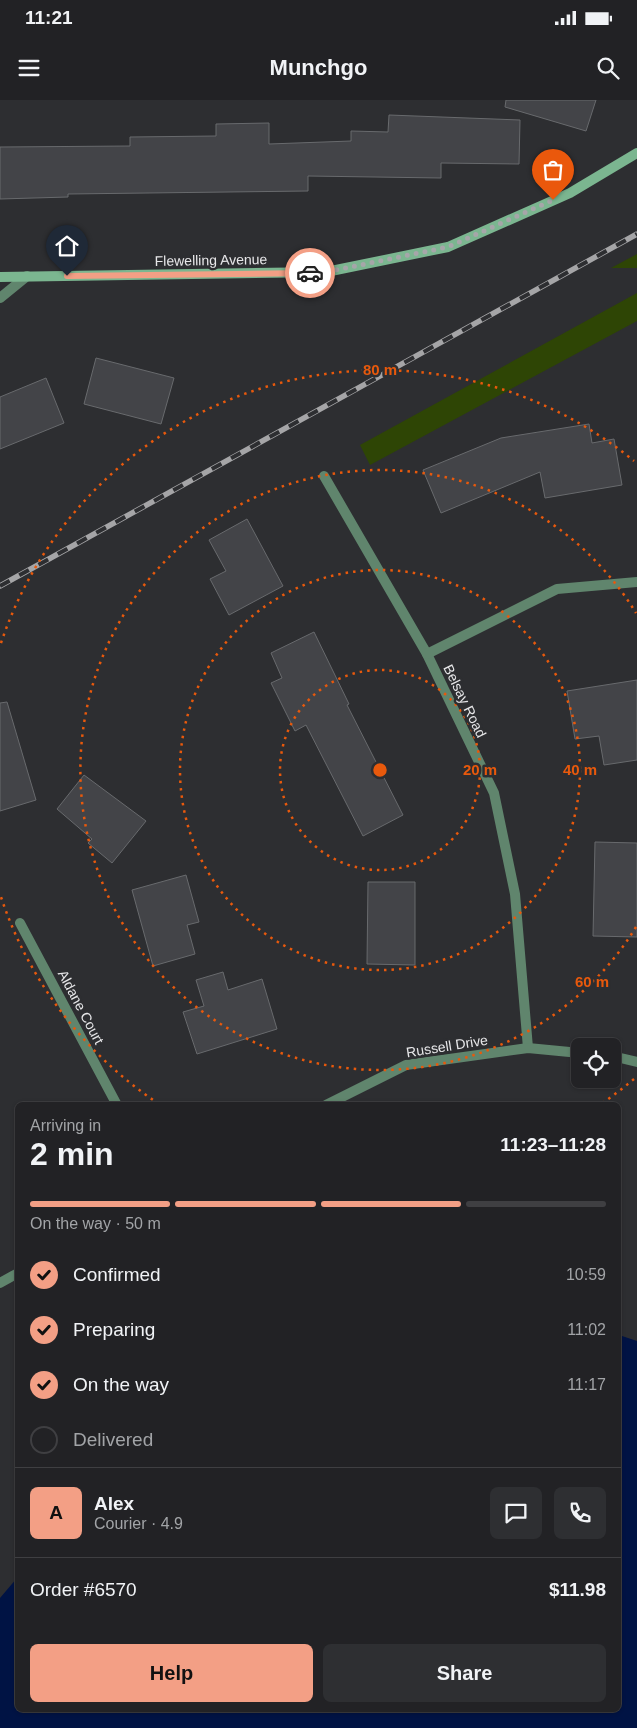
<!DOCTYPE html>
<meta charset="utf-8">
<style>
:root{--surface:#222225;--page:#2e2f32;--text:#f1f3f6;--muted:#a2a4a7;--line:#3f3f42;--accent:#f39f85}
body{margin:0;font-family:Arial,sans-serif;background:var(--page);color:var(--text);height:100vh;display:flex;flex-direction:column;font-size:19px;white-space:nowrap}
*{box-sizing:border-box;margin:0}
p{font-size:16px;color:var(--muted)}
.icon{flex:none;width:28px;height:28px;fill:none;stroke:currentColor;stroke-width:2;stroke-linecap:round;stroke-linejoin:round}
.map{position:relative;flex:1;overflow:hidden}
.side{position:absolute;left:15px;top:1002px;width:606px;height:610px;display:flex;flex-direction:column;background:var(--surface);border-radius:8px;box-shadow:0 1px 4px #0004,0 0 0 1px var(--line)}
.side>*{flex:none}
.controls{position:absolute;left:571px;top:938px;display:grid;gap:10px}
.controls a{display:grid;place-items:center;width:50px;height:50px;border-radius:8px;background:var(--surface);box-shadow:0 1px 4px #0004,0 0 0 1px var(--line);font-size:25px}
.pin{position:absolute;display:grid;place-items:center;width:42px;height:42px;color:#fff;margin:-51px -21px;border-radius:50% 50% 50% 0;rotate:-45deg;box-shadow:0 0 5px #0007}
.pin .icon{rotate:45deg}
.courier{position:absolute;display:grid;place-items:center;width:50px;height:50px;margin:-25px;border:4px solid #f39f85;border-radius:50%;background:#fff;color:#222;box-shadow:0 1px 6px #0007}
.summary em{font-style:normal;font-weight:800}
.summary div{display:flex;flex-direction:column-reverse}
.summary{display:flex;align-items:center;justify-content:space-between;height:85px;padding:0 15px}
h1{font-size:32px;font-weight:800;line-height:38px}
.bar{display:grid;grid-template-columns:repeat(4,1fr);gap:8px 5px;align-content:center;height:60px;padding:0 15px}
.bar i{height:6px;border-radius:4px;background:var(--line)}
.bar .on{background:var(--accent)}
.bar p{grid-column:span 4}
.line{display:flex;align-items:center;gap:12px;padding:0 15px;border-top:1px solid var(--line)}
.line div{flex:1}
.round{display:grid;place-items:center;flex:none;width:52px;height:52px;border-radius:8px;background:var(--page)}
ol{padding:0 15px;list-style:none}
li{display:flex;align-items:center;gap:15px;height:55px}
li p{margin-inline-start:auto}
li .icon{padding:5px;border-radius:50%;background:var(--accent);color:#111;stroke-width:4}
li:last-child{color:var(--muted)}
li i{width:28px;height:28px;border:2px solid var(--line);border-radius:50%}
.cta{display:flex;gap:10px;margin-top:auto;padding:10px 15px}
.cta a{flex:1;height:58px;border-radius:8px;background:var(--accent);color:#111;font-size:20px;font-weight:800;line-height:58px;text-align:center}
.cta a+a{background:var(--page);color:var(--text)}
.status{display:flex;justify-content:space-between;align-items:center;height:35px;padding:0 25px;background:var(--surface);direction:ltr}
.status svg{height:14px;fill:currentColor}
header{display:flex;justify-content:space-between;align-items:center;height:65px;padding:0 15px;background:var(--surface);font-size:22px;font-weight:800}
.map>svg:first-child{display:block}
.green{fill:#2e4505}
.water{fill:#001344}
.building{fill:#434448;stroke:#686a6d}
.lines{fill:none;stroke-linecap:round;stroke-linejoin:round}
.street{stroke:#60856d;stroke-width:10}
.secondary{stroke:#7bb690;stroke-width:10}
.rail-casing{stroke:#a5a5a7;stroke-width:5.5}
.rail{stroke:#2d2e31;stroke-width:4;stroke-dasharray:11;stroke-linecap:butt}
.done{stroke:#a6a6a9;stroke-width:5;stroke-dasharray:0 9}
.route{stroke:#f39f85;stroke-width:6}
.ring{fill:none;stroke:#e8590c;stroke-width:2.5;stroke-dasharray:2.5 5}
.labels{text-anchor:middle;stroke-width:5;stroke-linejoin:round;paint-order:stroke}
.street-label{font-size:14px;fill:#e7e7e9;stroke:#2d2e31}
.centre{fill:#e8590c;stroke:#2d2e31;stroke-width:2.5}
.ring-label{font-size:15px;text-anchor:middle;font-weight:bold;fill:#e8590c;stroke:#2d2e31;stroke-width:5;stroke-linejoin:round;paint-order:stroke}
</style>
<div class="status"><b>11:21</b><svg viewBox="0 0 49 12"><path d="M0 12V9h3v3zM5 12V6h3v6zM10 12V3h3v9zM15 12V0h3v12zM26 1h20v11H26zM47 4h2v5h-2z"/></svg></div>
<header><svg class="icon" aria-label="menu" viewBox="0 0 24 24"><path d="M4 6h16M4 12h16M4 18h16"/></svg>Munchgo<svg class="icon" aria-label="search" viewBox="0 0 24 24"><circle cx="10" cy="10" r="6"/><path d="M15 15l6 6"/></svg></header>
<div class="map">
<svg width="637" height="1628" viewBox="0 0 637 1628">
<rect width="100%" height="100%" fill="#2d2e31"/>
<!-- green -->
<g class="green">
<polygon points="637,154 637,168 611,168"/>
<polygon points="637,193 637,221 370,365 360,345"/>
</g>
<!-- water -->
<polygon class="water" points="619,1235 637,1241 637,1628 0,1628 0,1498 17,1478 18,1610 619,1610"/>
<!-- building -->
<g class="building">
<polygon points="506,0 596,0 586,31 505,7"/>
<polygon points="389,15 520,20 519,64 441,63 441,78 308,76 308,91 68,94 68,97 0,99 0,47 130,46 130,37 216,36 216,24 269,23 269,44 351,41 351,31 388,32"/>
<polygon points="96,258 174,278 161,324 84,304"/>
<polygon points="46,278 64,323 0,349 0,297"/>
<polygon points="589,324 592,343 614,339 622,385 545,398 540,372 441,413 423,370 501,338"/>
<polygon points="247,419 283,486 229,515 210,479 226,471 209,440"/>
<polygon points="314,532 349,604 347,605 403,715 363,736 306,625 295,631 271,583 282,578 271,553"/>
<polygon points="637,580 637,660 604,665 599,636 575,639 567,591"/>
<polygon points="7,602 36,700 0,711 0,603"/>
<polygon points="84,675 146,721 112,763 88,743 92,739 57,709"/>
<polygon points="595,742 637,743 637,837 593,836"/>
<polygon points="186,775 199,822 187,825 195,854 153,866 132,790"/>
<polygon points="368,782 415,782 415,865 367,864"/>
<polygon points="223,872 228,890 262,879 277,929 197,954 183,912 204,906 196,880"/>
</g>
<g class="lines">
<!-- street -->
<g class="street">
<polyline points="0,198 27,176"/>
<polyline points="324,376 427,554 494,693 515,794 528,948"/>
<polyline points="427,554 557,489 637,482"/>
<polyline points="20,823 117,1005"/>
<polyline points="612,956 637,962"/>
<polyline points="326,1005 406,965 528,948 580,953"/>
<polyline points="0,1183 18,1173"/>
</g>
<!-- secondary -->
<polyline class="secondary" points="0,177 326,172 448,147 570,93 637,53"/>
<defs>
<polyline id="rail" points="0,486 637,134"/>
</defs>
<!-- rail casing -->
<use href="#rail" class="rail-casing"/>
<!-- rail -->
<use href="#rail" class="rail"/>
</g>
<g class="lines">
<!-- done -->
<polyline class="done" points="310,173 326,172 448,147 553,100"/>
<!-- route -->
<polyline class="route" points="67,176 310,173"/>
</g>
<!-- distance rings -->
<g class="ring">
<circle cx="380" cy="670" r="100"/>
<circle cx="380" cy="670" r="200"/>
<path d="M636 827A300 300 0 1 1 636 513"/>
<path d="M634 979A400 400 0 0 1 601 1004M159 1004A400 400 0 0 1 1 797M1 543A400 400 0 0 1 634 361"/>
</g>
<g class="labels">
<!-- street labels -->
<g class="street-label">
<text transform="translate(211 160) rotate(-1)" y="5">Flewelling Avenue</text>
<text transform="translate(465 601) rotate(64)" y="5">Belsay Road</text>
<text transform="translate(81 907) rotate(62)" y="5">Aldane Court</text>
<text transform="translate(447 946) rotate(-9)" y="5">Russell Drive</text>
</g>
</g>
<circle cx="380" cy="670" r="8" class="centre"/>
<g class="ring-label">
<text x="380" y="275">80 m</text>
<text x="480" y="675">20 m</text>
<text x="580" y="675">40 m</text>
<text x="592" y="887">60 m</text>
</g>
</svg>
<div class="controls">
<a><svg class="icon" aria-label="locate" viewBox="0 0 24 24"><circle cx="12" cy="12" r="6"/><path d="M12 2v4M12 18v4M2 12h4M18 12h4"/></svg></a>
</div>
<div class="pin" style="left:553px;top:100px;background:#ea580c"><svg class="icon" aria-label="bag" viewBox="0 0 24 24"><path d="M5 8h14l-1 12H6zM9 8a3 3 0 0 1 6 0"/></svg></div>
<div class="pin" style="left:67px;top:176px;background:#1f2937"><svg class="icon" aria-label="home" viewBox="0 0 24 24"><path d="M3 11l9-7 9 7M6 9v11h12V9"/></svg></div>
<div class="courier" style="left:310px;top:173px"><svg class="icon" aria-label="car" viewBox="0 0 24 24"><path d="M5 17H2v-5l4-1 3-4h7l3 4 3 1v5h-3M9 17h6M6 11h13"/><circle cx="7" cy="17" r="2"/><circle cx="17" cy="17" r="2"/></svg></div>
<section class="side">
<div class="summary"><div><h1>2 min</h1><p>Arriving in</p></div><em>11:23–11:28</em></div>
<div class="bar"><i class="on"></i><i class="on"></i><i class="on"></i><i></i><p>On the way · 50 m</p></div>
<ol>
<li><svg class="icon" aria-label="check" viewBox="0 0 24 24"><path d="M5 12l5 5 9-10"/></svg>Confirmed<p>10:59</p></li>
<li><svg class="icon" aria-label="check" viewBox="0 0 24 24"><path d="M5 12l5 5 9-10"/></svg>Preparing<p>11:02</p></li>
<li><svg class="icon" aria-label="check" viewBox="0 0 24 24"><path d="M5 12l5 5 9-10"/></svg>On the way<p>11:17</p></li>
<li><i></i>Delivered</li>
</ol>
<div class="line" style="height:90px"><b class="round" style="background:var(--accent);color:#111">A</b><div><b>Alex</b><p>Courier · 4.9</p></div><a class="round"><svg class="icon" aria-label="chat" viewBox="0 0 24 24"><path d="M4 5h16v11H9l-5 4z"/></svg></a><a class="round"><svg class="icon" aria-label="phone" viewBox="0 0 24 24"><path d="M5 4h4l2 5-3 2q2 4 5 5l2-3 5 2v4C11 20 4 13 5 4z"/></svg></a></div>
<div class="line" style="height:65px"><div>Order #6570</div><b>$11.98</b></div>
<div class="cta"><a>Help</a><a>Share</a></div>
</section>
</div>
